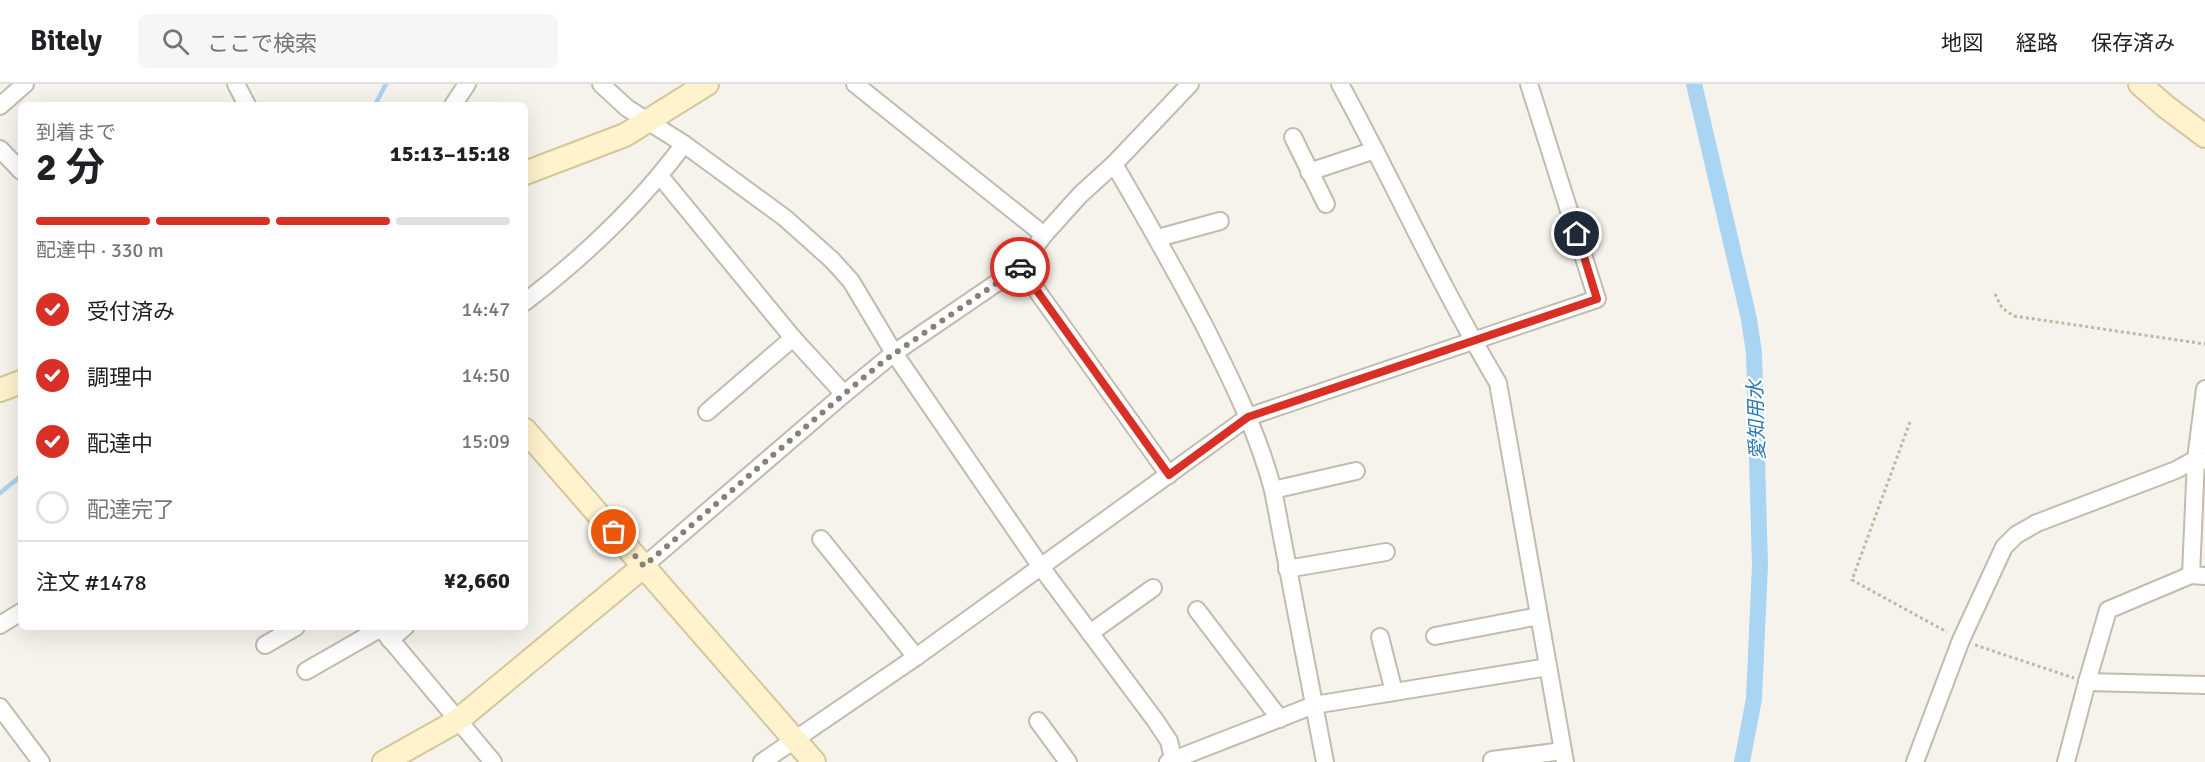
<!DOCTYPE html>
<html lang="ja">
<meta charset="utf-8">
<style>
:root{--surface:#fff;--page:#f6f6f6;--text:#202124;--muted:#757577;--line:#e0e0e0;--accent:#d93025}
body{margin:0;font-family:Signika,"Noto Sans JP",sans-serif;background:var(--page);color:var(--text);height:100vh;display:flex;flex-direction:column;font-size:22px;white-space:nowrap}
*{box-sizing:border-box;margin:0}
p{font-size:20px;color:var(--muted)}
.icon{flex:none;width:33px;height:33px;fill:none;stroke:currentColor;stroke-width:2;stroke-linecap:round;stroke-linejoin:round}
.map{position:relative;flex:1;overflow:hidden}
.drawer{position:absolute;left:18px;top:18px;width:510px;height:528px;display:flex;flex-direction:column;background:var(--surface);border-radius:9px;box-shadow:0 6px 24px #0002}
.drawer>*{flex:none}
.pin{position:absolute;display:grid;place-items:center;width:51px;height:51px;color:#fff;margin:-26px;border:3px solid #fff;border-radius:50%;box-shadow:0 2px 6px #0007}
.courier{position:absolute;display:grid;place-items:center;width:60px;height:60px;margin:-30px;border:4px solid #d93025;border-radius:50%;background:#fff;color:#222;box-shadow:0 2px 8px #0007}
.headline em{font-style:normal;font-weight:700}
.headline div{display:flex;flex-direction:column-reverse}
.headline{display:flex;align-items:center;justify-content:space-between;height:102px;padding:0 18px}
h1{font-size:39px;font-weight:700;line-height:45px}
.bar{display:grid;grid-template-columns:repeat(4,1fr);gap:9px 6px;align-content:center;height:72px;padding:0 18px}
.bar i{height:8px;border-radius:4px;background:var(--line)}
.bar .on{background:var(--accent)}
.bar p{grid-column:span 4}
.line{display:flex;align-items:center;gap:15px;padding:0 18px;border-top:2px solid var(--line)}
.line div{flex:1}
ol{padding:0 18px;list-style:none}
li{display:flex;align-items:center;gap:18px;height:66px}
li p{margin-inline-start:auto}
li .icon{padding:6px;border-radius:50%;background:var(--accent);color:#fff;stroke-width:4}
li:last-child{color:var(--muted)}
li i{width:33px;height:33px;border:3px solid var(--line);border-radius:50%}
header{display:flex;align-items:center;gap:36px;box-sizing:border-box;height:84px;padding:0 30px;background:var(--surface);border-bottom:2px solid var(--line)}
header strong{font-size:28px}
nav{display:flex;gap:33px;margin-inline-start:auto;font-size:21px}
.search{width:420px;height:54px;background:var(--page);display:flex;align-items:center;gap:15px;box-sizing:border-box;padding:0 21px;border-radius:9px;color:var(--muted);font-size:22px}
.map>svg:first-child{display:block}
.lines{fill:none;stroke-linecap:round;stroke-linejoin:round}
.stream{stroke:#a9d4f2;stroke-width:4.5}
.canal{stroke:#a9d4f2;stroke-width:16}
.street-casing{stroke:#c2bbae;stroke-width:20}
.secondary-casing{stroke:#d6c79b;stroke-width:26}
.path{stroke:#c4b79f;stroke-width:3;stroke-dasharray:3 3;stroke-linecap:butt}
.street{stroke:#fff;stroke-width:16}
.secondary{stroke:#fff3cd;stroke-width:22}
.done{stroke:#878178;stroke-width:6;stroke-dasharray:0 10.8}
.route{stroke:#d93025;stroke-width:8}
.labels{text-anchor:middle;stroke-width:4.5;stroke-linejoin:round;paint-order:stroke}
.water-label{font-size:20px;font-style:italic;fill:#2e7ab2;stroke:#fff}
</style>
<header>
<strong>Bitely</strong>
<div class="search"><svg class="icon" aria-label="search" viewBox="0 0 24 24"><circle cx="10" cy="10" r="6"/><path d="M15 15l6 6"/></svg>ここで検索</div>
<nav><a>地図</a><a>経路</a><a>保存済み</a></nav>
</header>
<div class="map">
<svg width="2205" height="678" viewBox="0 0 2205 678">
<rect width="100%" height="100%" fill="#f6f3ec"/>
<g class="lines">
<!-- stream -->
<g class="stream">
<polyline points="375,21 386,0"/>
<polyline points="0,409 21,392"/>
</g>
<!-- canal -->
<polyline class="canal" points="1694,0 1749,235 1754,269 1760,481 1754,615 1742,678"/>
<defs>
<g id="street">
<polyline points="236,0 247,21"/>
<polyline points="601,0 627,24 684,60 785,134 832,176 851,197 894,269 1041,483 1155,636 1169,657 1174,678"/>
<polyline points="855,0 1044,151"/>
<path d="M1340,0c54,99 100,202 158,299l67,379"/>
<polyline points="453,21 467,0"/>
<polyline points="0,22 25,0"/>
<polyline points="1293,53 1326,120"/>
<polyline points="0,65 21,87"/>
<path d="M1114,80c32,55 63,109 92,165 26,52 52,104 67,161l52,272"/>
<polyline points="1309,88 1375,66"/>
<polyline points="660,92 793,254 844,310"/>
<polyline points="1158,154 1220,137"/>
<polyline points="1020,183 1169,391"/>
<path d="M525,218c60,-46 114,-97 159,-158"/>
<polyline points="707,328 793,254"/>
<polyline points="1273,406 1356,387"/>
<polyline points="821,455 916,573"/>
<polyline points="644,482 844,310 894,269 1020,183 1044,151 1080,111 1114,80 1190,0"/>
<polyline points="1287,485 1386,468"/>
<polyline points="2191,491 2196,375 2202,377"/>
<polyline points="1197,526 1280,635"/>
<polyline points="0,541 21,528"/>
<polyline points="380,543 493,678"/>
<polyline points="1090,549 1153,504"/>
<polyline points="1435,552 1539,532"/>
<polyline points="1380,553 1394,608"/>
<polyline points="390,556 405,543"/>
<polyline points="265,561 296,543"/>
<polyline points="306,587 381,544"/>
<polyline points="2087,598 2205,601"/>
<polyline points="0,623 41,678"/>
<polyline points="1038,637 1068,678"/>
<polyline points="1492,676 1563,667"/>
<polyline points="762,678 916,573 1248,333 1597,215 1529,0"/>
<polyline points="1168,678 1314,621 1548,583"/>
<polyline points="1915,678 1961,556 2004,463 2016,451 2037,439 2176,386 2196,375 2205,305"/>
<polyline points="2066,678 2087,598 2108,526 2191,491 2205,492"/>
</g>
<g id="secondary">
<polyline points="2140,0 2165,22 2205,52"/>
<polyline points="525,89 625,51 707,0"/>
<polyline points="0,306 21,298"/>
<polyline points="525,346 814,678"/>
<polyline points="384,678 457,637 644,482"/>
</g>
</defs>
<!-- street casing -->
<use href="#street" class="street-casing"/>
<!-- secondary casing -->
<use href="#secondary" class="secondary-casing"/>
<!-- path -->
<g class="path">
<polyline points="1995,210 2002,224 2014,232 2205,260"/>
<polyline points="1910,338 1852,496 1947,548"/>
<polyline points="1975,561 2074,594"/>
</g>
<!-- street -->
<use href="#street" class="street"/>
<!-- secondary -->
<use href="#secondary" class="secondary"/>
</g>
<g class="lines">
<!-- done -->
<polyline class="done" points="614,448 644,482 844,310 885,276 1020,183"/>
<!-- route -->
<polyline class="route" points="1020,183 1169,391 1248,333 1597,215 1577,150"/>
</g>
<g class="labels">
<!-- water labels -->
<g class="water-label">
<text transform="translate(1756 336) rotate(-92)" y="7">愛知用水</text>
</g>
</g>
</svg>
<div class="pin" style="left:614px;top:448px;background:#ea580c"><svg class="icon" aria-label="bag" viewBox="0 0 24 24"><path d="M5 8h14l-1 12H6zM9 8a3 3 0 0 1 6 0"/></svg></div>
<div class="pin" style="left:1577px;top:150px;background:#1f2937"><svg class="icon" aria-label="home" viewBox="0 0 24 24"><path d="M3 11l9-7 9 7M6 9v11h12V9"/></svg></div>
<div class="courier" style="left:1020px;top:183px"><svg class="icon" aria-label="car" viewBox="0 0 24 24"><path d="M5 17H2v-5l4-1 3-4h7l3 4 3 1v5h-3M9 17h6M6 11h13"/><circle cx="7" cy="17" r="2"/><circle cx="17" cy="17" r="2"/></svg></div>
<section class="drawer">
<div class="headline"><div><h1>2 分</h1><p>到着まで</p></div><em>15:13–15:18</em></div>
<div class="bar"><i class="on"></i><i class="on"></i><i class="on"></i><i></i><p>配達中 · 330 m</p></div>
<ol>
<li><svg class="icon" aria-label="check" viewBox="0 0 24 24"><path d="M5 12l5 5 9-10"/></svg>受付済み<p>14:47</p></li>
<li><svg class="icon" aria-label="check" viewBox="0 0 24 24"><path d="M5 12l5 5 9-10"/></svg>調理中<p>14:50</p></li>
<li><svg class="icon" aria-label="check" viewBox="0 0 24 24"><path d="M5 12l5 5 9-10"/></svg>配達中<p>15:09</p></li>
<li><i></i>配達完了</li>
</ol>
<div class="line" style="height:78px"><div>注文 #1478</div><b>¥2,660</b></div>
</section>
</div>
